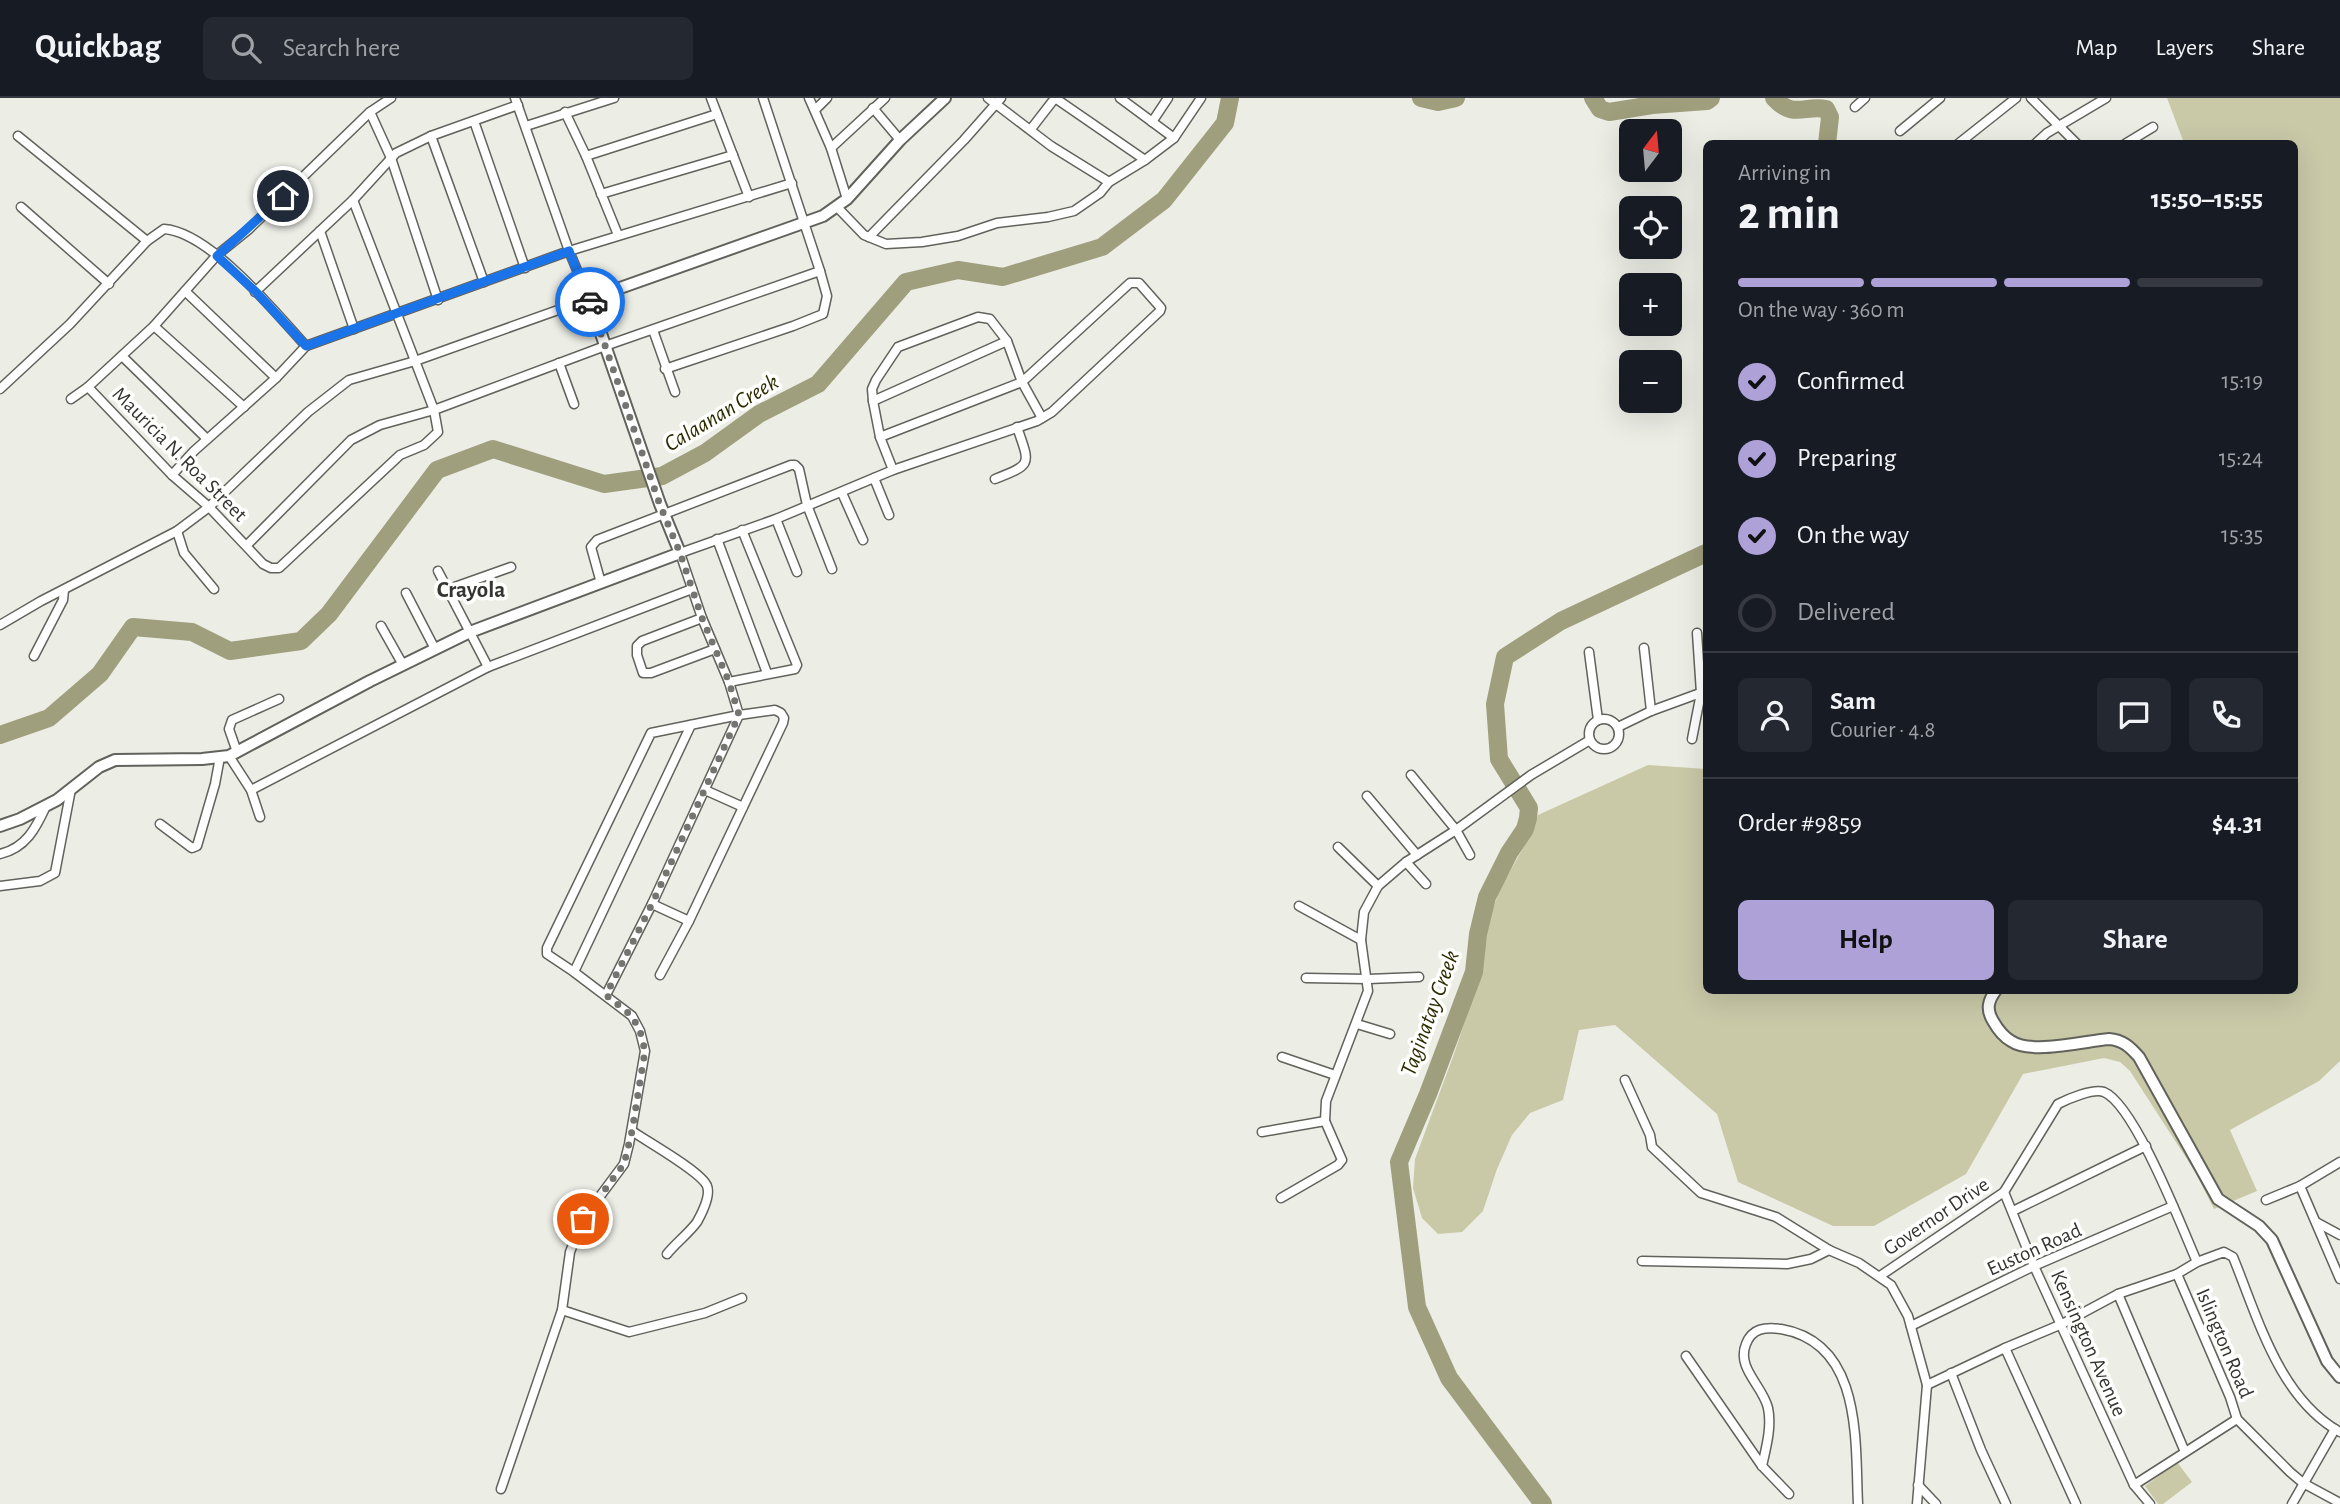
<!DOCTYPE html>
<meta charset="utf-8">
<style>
:root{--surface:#171b24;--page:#242831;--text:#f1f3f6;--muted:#9ea1a6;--line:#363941;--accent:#ada1d8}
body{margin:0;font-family:"Alegreya Sans",sans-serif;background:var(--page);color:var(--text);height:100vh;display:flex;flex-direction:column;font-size:26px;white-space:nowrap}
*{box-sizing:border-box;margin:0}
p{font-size:23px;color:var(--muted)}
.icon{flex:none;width:38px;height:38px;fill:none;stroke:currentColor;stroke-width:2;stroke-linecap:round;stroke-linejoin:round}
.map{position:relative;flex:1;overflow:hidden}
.panel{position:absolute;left:1703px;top:42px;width:595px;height:854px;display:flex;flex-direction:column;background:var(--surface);border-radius:10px;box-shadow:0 7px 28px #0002}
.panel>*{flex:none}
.needle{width:46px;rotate:16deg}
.tools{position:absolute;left:1619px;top:21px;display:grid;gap:14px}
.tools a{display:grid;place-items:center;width:63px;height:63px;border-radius:10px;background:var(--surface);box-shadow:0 7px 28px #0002;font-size:35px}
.pin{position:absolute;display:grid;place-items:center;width:60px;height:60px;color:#fff;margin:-30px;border:4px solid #fff;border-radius:50%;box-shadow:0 2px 7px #0007}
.courier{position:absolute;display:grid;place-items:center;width:70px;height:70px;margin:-35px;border:5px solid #1a73e8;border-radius:50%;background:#fff;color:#222;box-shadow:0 2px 9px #0007}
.overview em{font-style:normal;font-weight:600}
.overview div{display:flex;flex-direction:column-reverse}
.overview{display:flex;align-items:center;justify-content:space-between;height:119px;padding:0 35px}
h1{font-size:46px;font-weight:600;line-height:52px}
.bar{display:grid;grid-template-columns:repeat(4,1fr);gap:10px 7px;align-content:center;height:84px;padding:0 35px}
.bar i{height:9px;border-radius:5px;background:var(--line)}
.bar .active{background:var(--accent)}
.bar p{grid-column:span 4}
.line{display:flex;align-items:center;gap:18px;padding:0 35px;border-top:2px solid var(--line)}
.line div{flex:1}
.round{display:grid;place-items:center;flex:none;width:74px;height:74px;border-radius:10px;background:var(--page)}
ol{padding:0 35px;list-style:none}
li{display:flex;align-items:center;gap:21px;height:77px}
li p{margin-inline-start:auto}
li .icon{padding:7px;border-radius:50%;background:var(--accent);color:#111;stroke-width:4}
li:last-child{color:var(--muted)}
li i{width:38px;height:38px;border:4px solid var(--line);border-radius:50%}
.primary-button{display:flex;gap:14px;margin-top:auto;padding:14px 35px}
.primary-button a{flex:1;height:80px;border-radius:10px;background:var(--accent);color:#111;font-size:28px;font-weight:600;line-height:80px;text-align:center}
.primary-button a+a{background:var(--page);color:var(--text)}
header{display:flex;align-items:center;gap:42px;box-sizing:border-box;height:98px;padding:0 35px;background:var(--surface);border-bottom:2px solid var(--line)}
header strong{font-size:33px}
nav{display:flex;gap:38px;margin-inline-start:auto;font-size:24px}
.search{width:490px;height:63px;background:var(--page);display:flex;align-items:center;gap:18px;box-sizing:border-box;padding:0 24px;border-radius:10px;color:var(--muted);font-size:26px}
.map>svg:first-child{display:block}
.green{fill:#c9c9a8}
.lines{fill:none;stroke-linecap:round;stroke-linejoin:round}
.river{stroke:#9f9f7d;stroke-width:18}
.minor-casing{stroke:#62625c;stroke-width:11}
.tertiary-casing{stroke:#62625c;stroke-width:14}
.minor{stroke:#fff;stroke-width:8}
.tertiary{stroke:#fff;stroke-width:10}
.done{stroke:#747570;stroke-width:7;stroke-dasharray:0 12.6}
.route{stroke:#1a73e8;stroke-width:9}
.labels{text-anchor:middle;stroke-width:7;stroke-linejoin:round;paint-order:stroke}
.street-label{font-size:21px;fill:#343431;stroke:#fffffe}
.water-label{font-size:23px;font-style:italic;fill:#2c2b00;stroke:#fffffe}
.neighbourhood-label{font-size:23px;font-weight:bold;fill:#343431;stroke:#fffffe}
</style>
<header>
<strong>Quickbag</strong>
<div class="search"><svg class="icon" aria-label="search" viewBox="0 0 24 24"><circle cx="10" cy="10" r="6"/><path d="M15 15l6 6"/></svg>Search here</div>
<nav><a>Map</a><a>Layers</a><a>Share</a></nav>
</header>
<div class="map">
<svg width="2340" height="1406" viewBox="0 0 2340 1406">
<rect width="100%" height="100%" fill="#ecede5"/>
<!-- green -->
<g class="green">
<polygon points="2167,0 2340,0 2340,963 2319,983 2230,1032 2257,1093 2214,1111 2194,1072 2130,973 2120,964 2104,960 2023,976 1966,1076 1874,1128 1833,1128 1738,1084 1717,1016 1615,927 1579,932 1563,1002 1530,1015 1512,1037 1497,1071 1483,1113 1462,1134 1438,1136 1422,1120 1413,1090 1415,1061 1454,956 1478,884 1490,819 1500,791 1530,738 1538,717 1648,667 1706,671 1706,892 2294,892 2294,46 2184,45"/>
<polygon points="2177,1364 2192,1384 2163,1406 2158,1406 2145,1388"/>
</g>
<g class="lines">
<!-- river -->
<g class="river">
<polyline points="1421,0 1438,4 1456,0"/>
<polyline points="1593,0 1600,11 1609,14 1652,7 1707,3 1711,0"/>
<path d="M1774,0c19,21 30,7 52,11l4,8 -3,27"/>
<polyline points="0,637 49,620 100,576 133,529 192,534 230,553 301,543 329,516 437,372 493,351 604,386 662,378 705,355 759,316 818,286 906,184 958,172 1003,179 1102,149 1164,102 1225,25 1230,0"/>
<polyline points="1543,1406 1449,1280 1417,1209 1399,1064 1428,996 1474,874 1478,836 1487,799 1509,755 1525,731 1528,720 1529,710 1499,661 1495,606 1505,559 1561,523 1706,455"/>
</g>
<defs>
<g id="minor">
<polyline points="711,0 749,99"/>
<polyline points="809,0 831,50 847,101"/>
<polyline points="988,0 1051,48 1109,84"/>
<polyline points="1055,0 1145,62"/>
<polyline points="1120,0 1174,40"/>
<polyline points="2031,0 2077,46"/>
<polyline points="1855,9 1865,0"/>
<polyline points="873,10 900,42"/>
<polyline points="815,12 827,0"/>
<polyline points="370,14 391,60 438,202"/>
<polyline points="565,14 586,58 618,137"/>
<polyline points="474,23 525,170"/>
<polyline points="1152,24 1168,0"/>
<polyline points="526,28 614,0"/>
<polyline points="1031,31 1055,0"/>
<polyline points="1900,33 1940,0"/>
<path d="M18,38l129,105 17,-12c46,3 112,84 142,117"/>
<polyline points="431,38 484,184"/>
<polyline points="1958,46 2016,0"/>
<polyline points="2035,46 2047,35 2106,0"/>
<polyline points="2125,46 2153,29"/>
<polyline points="831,50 885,0"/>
<polyline points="586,58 717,16"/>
<polyline points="601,96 733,57"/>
<polyline points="353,102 434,312 438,334 424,347 400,357 279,470 271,470 263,466 209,409 172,377 88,289 154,228 217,157 248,132 370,14 391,0"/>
<polyline points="21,109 109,186"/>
<polyline points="837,109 864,137 886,146 922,144 958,138 997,125 1048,119 1074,113 1100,95 1109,84 1145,62 1174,40 1201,0"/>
<polyline points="320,133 354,231"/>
<polyline points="869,139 964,42 1001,0"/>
<polyline points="185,193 276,280"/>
<polyline points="255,194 353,102 396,55 431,38 518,7"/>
<polyline points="154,228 244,309"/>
<polyline points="653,232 675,294"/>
<polyline points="122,258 207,341"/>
<polyline points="559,265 574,306"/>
<polyline points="665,271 793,228 823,216 827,198 820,173 763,0"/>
<polyline points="0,291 70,226 147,143"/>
<polyline points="71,301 88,289"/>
<polyline points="873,303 1007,243"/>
<polyline points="893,372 880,339 873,303 872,291 876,282 898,249 978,219 990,221 1007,243 1022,284 1042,320"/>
<polyline points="172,377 194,353 276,280 306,248 569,153 792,85"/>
<polyline points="874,380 889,417"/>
<path d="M995,381c38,-15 35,-14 22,-52"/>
<polyline points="842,395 863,442"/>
<polyline points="776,421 797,474"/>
<polyline points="177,433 184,455 214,491"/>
<polyline points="717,441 767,575"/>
<polyline points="247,447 351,342 380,327 434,312 605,248 820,173"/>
<polyline points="438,473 488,569"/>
<polyline points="601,485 591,449 597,442 791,367 795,367 799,371 807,407 832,471"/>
<polyline points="449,491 511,469"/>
<polyline points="406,495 435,551"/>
<polyline points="702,520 642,543 637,548 637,557 643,575 651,575 715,551"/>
<polyline points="0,527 41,503 177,433 209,409 308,314 349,282 415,263 589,201 569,153 515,0"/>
<polyline points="381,528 403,567"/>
<polyline points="1644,550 1651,613"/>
<polyline points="1589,554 1598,622"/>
<polyline points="34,558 63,502 64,492"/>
<polyline points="729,584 795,571 797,567 742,432"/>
<circle cx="1604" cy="636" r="15"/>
<polyline points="1618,629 1651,613 1703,594"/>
<polyline points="1692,641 1701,595 1697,535"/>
<polyline points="237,654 229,631 232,622 279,601"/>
<polyline points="229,658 251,692 260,719"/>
<polyline points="1411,677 1456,732 1470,757"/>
<polyline points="251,692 488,569 692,491"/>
<polyline points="705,692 743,709"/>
<polyline points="1367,698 1417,757"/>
<polyline points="160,726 192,750 197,748 215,686 220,659"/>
<polyline points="1338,749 1378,788"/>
<path d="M0,756c26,-6 36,-26 46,-48"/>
<polyline points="1406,764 1426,786"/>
<polyline points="0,788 40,783 55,775 71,691"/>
<polyline points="652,806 689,823"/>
<polyline points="1299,808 1361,842"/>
<polyline points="574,874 691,627"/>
<polyline points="1306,880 1368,881 1419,879"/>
<polyline points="606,897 652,806 739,617 729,584 702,520 680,455 776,421 893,372 1037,323 1052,314 1160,213 1161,210 1139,185 1130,185 1022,284 880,339"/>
<polyline points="1357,926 1390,936"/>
<polyline points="1282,959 1335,977"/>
<polyline points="1625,982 1650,1037 1652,1049 1701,1095 1776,1119 1829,1152 1859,1165 1891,1187 1908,1218 1927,1287 1917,1406"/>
<path d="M632,1033c14,10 70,41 75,55 4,10 -5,27 -10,36 -8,11 -21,21 -30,32"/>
<polyline points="1262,1034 1325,1023"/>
<polyline points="2300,1088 2340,1181"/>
<polyline points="2004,1094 2034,1168 2134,1387 2150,1406"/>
<polyline points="1281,1100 1338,1067 1342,1062 1325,1023 1326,1003 1368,893 1361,842 1364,814 1378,788 1406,764 1456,732 1531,677 1590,642"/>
<polyline points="2266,1102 2300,1088 2340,1064"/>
<polyline points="2013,1113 2146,1048"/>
<polyline points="2316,1124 2340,1137"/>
<polyline points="1642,1163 1787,1166 1811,1161 1829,1152"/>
<polyline points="2177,1176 2230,1299 2237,1321 2290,1374 2303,1385 2340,1405"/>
<path d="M1880,1178l124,-84 54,-88c10,-5 35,-16 46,-12 31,13 78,136 93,170"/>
<polyline points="2118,1196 2185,1354"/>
<polyline points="562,1212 629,1234 705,1215 742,1200"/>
<polyline points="1911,1228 2034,1168 2173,1108"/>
<polyline points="2005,1250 2076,1406"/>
<polyline points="1686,1258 1762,1368 1789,1396"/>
<polyline points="1951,1275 1981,1352 2006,1406"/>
<path d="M1927,1287l78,-37 57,-24 56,-30 59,-20 20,-12 27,-10 9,5c25,61 46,141 107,175"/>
<path d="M1762,1368c4,-18 10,-39 6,-58 -5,-22 -32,-40 -22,-64 6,-16 19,-17 35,-15 82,14 74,113 77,175"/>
<polyline points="1918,1387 1936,1406"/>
<polyline points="2134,1387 2237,1321"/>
<polyline points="501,1391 562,1212 570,1154 583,1121 624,1066 629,1046 645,953 640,933 632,918 574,874 547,856 547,850 651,635 739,617 775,612 781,615 784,620 783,625 689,823 660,877"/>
<polyline points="2292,1406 2335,1331"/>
</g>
<g id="tertiary">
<polyline points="0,728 20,721 57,702 99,669 115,662 202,661 229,658 370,583 470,534 680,455 660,406 589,201 823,118 847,101 900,42 945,0"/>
<path d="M1996,892c-8,11 -10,19 -3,31 4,7 11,16 18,20 20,14 74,0 98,-2 14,1 21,8 30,18l79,142 41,27 13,14 55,121 13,16"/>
</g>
</defs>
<!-- minor casing -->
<use href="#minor" class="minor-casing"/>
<!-- tertiary casing -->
<use href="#tertiary" class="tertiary-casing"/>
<!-- minor -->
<use href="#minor" class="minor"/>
<!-- tertiary -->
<use href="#tertiary" class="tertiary"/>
</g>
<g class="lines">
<!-- done -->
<polyline class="done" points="583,1121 624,1066 632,1033 645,953 640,933 632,918 606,897 652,806 739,617 729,584 702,520 680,455 660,407 590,204"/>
<!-- route -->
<polyline class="route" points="283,98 217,158 256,194 306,248 569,153 590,204"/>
</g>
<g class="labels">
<!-- street labels -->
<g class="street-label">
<text transform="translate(180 356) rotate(45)" y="7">Mauricia N. Roa Street</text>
<text transform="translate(1936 1118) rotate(-34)" y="7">Governor Drive</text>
<text transform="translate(2034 1151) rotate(-24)" y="7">Euston Road</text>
<text transform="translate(2089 1245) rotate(66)" y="7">Kensington Avenue</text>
<text transform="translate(2225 1245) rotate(67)" y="7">Islington Road</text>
</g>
<!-- water labels -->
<g class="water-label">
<text transform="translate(721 314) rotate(-31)" y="8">Calaanan Creek</text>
<text transform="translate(1429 915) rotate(-70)" y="8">Taginatay Creek</text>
</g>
<!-- neighbourhood labels -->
<g class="neighbourhood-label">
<text x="471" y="499">Crayola</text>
</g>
</g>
</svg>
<div class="tools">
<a><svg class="needle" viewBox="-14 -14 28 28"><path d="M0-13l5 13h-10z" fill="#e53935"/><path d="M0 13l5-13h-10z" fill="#9ea1a6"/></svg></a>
<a><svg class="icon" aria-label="locate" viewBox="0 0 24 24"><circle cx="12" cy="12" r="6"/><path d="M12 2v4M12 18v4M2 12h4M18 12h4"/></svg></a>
<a>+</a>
<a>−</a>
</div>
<div class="pin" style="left:583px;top:1121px;background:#ea580c"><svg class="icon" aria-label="bag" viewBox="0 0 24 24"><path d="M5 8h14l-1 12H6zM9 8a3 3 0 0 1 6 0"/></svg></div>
<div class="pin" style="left:283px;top:98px;background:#1f2937"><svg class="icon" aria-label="home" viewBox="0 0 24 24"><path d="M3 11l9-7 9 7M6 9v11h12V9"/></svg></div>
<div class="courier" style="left:590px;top:204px"><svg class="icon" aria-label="car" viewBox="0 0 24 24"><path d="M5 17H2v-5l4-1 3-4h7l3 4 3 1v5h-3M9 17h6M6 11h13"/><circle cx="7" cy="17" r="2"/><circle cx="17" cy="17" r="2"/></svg></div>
<section class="panel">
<div class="overview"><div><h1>2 min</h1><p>Arriving in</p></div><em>15:50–15:55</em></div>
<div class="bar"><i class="active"></i><i class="active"></i><i class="active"></i><i></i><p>On the way · 360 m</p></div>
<ol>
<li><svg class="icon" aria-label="check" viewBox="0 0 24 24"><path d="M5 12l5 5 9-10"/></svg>Confirmed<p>15:19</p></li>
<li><svg class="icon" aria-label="check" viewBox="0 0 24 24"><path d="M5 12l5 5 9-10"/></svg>Preparing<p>15:24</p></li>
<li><svg class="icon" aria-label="check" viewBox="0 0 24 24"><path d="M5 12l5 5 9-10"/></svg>On the way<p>15:35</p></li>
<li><i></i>Delivered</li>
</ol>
<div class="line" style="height:126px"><a class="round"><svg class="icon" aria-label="person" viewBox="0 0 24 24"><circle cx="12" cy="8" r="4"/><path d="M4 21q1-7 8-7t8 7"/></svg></a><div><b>Sam</b><p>Courier · 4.8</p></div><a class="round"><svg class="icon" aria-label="chat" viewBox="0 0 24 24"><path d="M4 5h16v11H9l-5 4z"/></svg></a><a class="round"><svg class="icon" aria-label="phone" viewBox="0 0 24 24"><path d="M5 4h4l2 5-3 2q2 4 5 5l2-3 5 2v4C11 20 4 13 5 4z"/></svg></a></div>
<div class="line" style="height:91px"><div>Order #9859</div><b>$4.31</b></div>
<div class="primary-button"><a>Help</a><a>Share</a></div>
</section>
</div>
